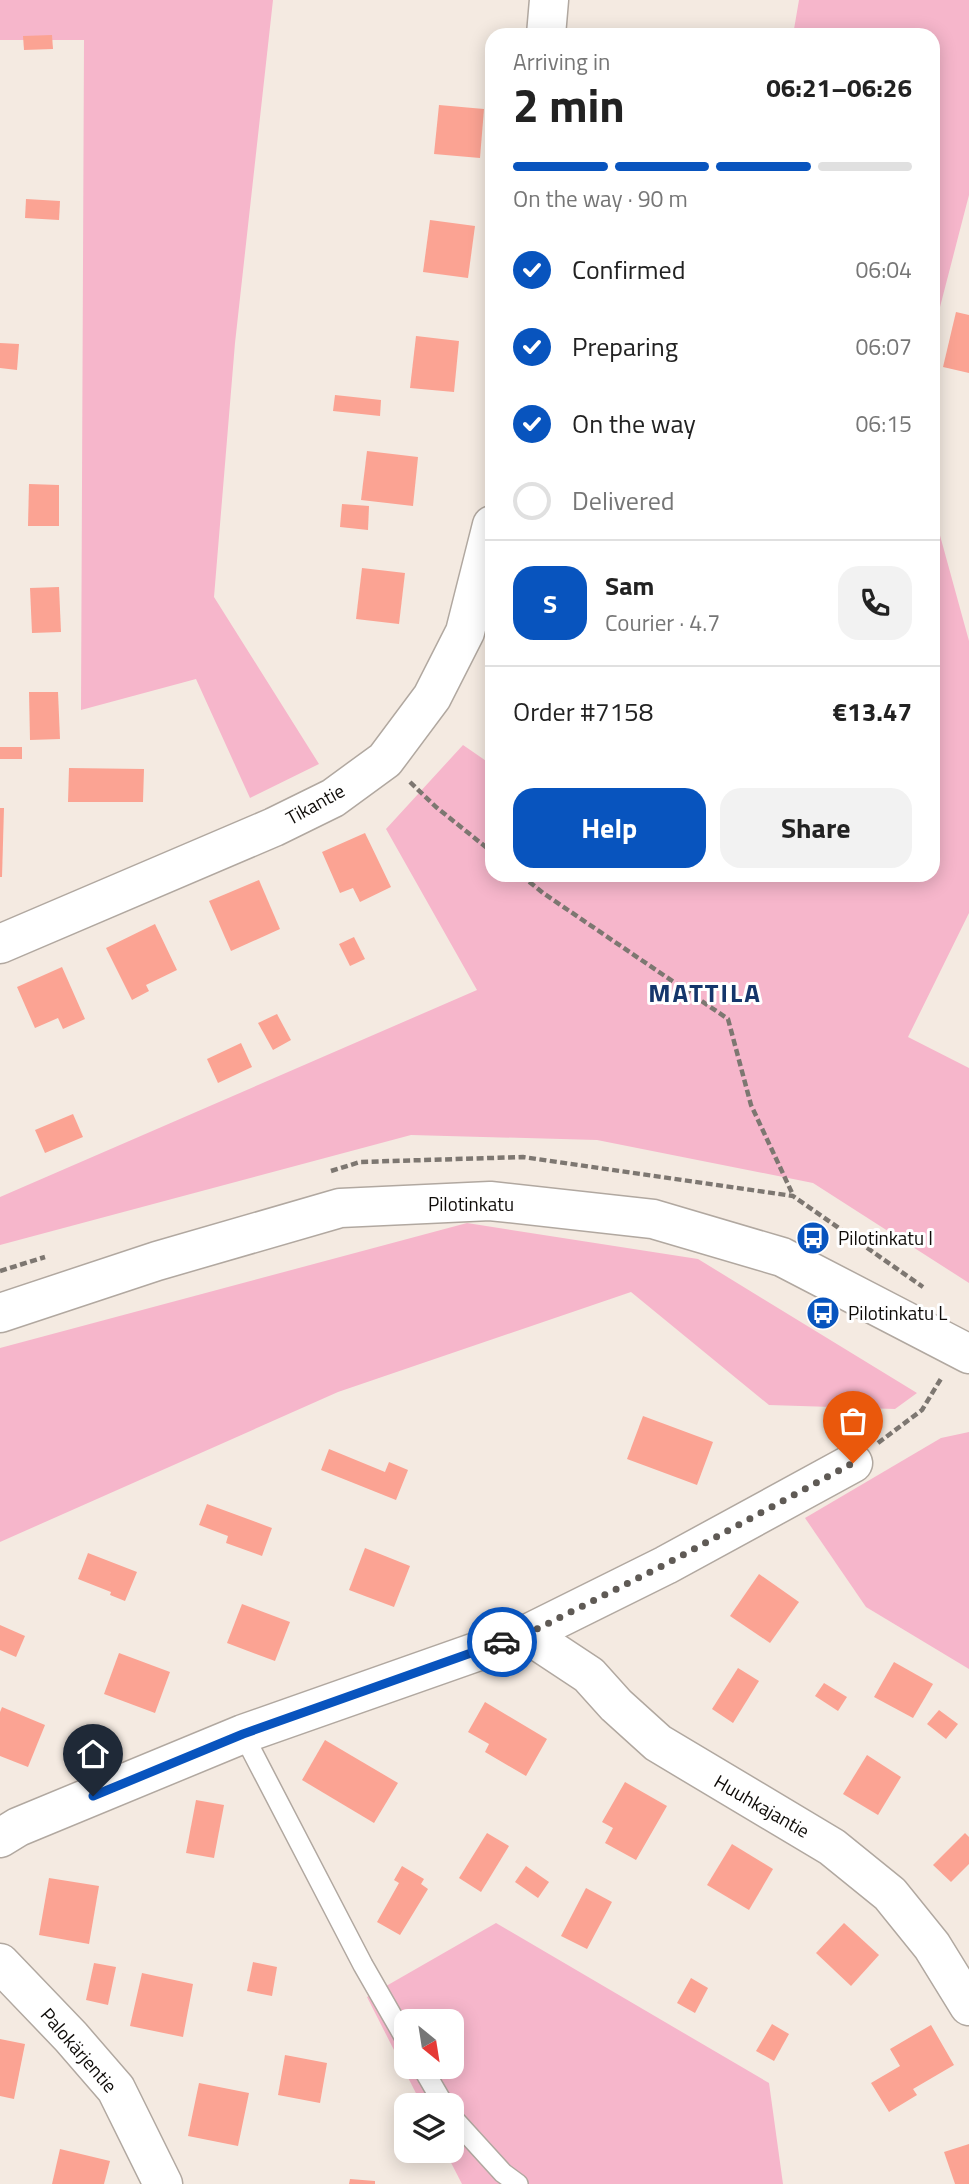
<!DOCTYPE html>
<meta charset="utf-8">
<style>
:root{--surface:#fff;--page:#f2f2f2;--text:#222;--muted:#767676;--line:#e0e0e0;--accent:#0854be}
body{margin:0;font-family:"Titillium Web",sans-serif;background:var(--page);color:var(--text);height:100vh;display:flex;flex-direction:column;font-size:26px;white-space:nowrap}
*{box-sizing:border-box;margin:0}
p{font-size:23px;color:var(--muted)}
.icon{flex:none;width:38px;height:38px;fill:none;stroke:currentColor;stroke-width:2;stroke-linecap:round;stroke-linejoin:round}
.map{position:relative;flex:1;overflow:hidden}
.details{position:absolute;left:485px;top:28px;width:455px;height:854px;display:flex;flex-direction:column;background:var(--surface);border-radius:21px;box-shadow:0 4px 18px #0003}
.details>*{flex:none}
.needle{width:46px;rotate:150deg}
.tools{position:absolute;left:394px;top:2009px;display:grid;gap:14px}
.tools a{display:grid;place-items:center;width:70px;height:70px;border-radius:14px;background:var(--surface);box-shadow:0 4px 18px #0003;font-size:35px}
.pin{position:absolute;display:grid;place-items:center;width:60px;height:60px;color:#fff;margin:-72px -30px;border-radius:50% 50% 50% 0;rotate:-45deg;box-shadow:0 0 7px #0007}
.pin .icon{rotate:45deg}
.courier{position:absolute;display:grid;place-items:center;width:70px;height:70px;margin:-35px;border:5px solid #0854be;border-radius:50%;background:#fff;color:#222;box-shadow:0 2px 9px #0007}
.head em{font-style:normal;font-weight:700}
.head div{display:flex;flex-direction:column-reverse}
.head{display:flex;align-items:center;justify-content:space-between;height:119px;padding:0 28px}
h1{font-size:46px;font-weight:700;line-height:52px}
.bar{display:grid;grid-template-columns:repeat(4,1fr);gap:10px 7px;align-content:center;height:84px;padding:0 28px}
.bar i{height:9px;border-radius:5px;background:var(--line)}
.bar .current{background:var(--accent)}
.bar p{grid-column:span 4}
.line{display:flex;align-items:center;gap:18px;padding:0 28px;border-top:2px solid var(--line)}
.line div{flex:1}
.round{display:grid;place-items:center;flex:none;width:74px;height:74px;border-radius:21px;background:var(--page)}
ol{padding:0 28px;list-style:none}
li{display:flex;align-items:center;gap:21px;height:77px}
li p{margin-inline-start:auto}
li .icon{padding:7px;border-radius:50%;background:var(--accent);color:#fff;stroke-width:4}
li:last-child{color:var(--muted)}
li i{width:38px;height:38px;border:4px solid var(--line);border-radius:50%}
.button{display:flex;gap:14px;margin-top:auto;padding:14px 28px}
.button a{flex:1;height:80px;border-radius:21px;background:var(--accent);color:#fff;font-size:28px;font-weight:700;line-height:80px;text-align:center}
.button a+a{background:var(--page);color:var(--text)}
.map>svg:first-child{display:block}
.green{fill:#f6b6cb;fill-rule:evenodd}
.building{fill:#fba393}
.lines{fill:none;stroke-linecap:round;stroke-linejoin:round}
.lane-casing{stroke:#b1a8a0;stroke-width:22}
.street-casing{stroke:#b1a8a0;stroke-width:41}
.secondary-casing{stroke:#b1a8a0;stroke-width:41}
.path{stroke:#7d7771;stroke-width:4.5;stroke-dasharray:7 3.5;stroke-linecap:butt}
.lane{stroke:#fff;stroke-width:19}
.street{stroke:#fff;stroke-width:38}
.secondary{stroke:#fff;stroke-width:38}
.done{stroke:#5f5a55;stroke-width:7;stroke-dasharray:0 12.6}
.route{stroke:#0854be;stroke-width:9}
.labels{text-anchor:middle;stroke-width:6;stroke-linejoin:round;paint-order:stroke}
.street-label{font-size:19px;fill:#0f0c09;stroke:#fff}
.poi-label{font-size:19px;fill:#0f0c09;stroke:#fff;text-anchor:start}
.district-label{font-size:26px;font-weight:bold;letter-spacing:2px;fill:#15366b;stroke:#fff}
</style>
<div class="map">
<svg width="969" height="2184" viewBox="0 0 969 2184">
<rect width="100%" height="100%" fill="#f4eae1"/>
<!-- green -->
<g class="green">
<polygon points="0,0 273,0 235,343 214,597 319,764 250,798 196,679 81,710 84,40 0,40"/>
<polygon points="799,0 969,0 969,195 933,334 933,35 793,35"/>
<polygon points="933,510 969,641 969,913 908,1037 969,1068 969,1283 813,1183 597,1140 411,1135 0,1245 0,1197 477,990 386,829 463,745 492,765 492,875 933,875"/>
<polygon points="467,1223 698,1259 917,1393 895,1409 769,1405 631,1292 338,1392 0,1542 0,1348"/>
<polygon points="969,1432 969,1669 866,1607 805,1518 941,1438"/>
<path d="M496,1923l273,160 14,101h-321l-17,-33h7v-46h-30l-55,-108zM406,2021h46v46h-46z"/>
</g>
<!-- building -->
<g class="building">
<polygon points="52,35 53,49 24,50 23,36"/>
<polygon points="439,105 484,109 480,158 434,154"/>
<polygon points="26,199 60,201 59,220 25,218"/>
<polygon points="430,220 475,226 468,278 423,272"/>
<polygon points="956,312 969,315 969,373 943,367"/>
<polygon points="416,336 459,341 454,392 410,388"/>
<polygon points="0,343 19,344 17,370 0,368"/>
<polygon points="335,395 381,400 380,416 333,411"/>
<polygon points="367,451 418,457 413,506 361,500"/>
<polygon points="29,484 59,485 59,526 28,526"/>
<polygon points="342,504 369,506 368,530 340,527"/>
<polygon points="362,568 405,573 399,624 356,619"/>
<polygon points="59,587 61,632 32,633 30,588"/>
<polygon points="29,692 58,692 60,739 30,740"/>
<rect x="0" y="747" width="22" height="12"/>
<polygon points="69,768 144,769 143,802 68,802"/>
<polygon points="0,808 4,808 2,877 0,877"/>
<polygon points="365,833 391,887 360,902 353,888 340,893 322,852"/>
<polygon points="259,880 280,929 231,951 209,901"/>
<polygon points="155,924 177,970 146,985 149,991 132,1000 106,948"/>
<polygon points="354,937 365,959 350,966 339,944"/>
<polygon points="62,967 85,1019 63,1029 58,1018 35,1028 17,987"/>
<polygon points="277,1014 291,1040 273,1050 258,1023"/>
<polygon points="241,1043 252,1067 218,1083 207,1059"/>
<polygon points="73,1114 83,1137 45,1153 35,1130"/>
<polygon points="643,1416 713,1442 697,1485 627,1459"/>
<polygon points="329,1449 385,1472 389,1462 408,1470 396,1500 321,1470"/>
<polygon points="207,1504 272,1528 262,1556 226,1543 228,1536 199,1525"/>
<polygon points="365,1548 410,1566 394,1607 349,1590"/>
<polygon points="88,1553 137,1572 125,1601 110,1595 111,1592 78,1579"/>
<polygon points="759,1574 799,1602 770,1643 730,1616"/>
<polygon points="242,1604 290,1622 275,1661 227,1643"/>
<polygon points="0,1625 25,1636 16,1657 0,1650"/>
<polygon points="119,1653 170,1672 155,1713 104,1694"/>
<polygon points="894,1662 933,1684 913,1718 874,1697"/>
<polygon points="738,1668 759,1681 733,1723 712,1709"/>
<polygon points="824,1683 847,1697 838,1711 815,1696"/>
<polygon points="485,1702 547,1739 526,1776 485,1752 489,1744 468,1732"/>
<polygon points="2,1707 45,1725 28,1767 0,1756 0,1712"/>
<polygon points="939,1710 958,1724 946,1739 927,1724"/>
<polygon points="325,1740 398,1783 374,1823 302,1780"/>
<polygon points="867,1755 901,1777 878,1815 843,1794"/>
<polygon points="625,1782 667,1806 636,1860 605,1843 613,1828 602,1822"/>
<polygon points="196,1800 224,1805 214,1858 186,1853"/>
<polygon points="487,1833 509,1846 481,1892 459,1878"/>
<polygon points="965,1833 969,1837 969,1864 951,1882 933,1865"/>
<polygon points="732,1844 773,1869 749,1910 707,1885"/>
<polygon points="402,1866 424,1879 421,1884 428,1889 400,1935 377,1922 399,1883 394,1880"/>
<polygon points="526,1866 549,1882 538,1898 515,1882"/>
<polygon points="49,1878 99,1886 89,1944 39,1935"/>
<polygon points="586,1888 612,1902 587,1949 561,1936"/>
<polygon points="844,1923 879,1955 851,1986 816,1953"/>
<polygon points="253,1962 277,1967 272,1996 247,1991"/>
<polygon points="94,1963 116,1967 108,2005 86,2000"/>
<polygon points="142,1973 193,1984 183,2037 130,2026"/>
<polygon points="691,1978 708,1988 695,2013 677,2003"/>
<polygon points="772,2024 789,2034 774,2061 756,2051"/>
<polygon points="931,2025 954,2065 913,2089 917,2095 889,2112 871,2083 900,2066 890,2049"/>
<polygon points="0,2039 25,2044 14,2099 0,2096"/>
<polygon points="285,2055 327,2063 320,2103 278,2095"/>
<polygon points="199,2083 249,2093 238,2146 188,2136"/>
<polygon points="969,2144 969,2184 955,2184 944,2152"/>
<polygon points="60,2149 110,2161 104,2184 52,2184"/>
<polygon points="350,2179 375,2181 375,2184 349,2184"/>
</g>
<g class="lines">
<defs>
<g id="lane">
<polyline points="243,1734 363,1965 406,2040"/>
<polyline points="422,2067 444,2105"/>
<polyline points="452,2117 503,2173 518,2184"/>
</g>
<g id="street">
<polyline points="546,35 549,0"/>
<polyline points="0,944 274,827 333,798 385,760 432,697 465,632 492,525"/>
<polyline points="527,1634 589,1675 616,1705 658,1743 832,1847 890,1894 932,1946 969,2006"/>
<polyline points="0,1838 18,1827 243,1734 527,1634 666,1565 853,1463"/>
<polyline points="0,1963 71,2037 116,2089 163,2184"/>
</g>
<polyline id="secondary" points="0,1313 157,1261 340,1208 490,1201 653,1219 782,1257 969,1354"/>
</defs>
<!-- lane casing -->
<use href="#lane" class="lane-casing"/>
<!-- street casing -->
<use href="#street" class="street-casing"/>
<!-- secondary casing -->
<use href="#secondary" class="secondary-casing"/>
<!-- path -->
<g class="path">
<polyline points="410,782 436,807 492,852"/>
<polyline points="521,875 543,893 728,1019 751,1105 793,1195"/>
<polyline points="331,1171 360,1162 523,1157 793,1196 923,1287"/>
<polyline points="0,1271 45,1257"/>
<polyline points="878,1443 922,1410 942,1377"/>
</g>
<!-- lane -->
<use href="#lane" class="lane"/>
<!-- street -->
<use href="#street" class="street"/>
<!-- secondary -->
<use href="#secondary" class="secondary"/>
</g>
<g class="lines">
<!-- done -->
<polyline class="done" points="502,1642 527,1634 666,1564 853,1463"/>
<!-- route -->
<polyline class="route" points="93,1796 243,1734 502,1642"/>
</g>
<!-- icons -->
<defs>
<symbol id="bus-disc" viewBox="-11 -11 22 22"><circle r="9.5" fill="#0854be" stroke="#fff"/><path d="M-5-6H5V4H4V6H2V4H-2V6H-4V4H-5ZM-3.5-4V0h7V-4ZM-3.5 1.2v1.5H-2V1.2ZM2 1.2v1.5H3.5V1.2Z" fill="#fff"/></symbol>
</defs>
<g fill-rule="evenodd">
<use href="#bus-disc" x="794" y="1219" width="38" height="38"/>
<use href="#bus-disc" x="804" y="1294" width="38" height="38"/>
</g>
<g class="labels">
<!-- street labels -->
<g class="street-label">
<text transform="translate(315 804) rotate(-29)" y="7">Tikantie</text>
<text x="471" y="1211">Pilotinkatu</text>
<text transform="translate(762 1806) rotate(30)" y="7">Huuhkajantie</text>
<text transform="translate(79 2050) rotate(49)" y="7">Palokärjentie</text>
</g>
<!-- poi labels -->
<g class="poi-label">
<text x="838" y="1245">Pilotinkatu I</text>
<text x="848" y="1320">Pilotinkatu L</text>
</g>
<!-- district labels -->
<g class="district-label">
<text x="705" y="1002">MATTILA</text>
</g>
</g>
</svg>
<div class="tools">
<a><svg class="needle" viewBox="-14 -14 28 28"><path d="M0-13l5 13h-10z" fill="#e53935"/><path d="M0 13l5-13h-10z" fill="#767676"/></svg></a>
<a><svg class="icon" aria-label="layers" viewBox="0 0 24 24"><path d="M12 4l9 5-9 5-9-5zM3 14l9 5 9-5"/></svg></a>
</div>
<div class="pin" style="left:853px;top:1463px;background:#ea580c"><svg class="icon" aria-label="bag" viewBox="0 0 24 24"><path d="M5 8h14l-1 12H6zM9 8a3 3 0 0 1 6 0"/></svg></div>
<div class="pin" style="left:93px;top:1796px;background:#1f2937"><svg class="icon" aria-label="home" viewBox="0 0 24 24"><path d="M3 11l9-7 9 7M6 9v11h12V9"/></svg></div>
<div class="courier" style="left:502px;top:1642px"><svg class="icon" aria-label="car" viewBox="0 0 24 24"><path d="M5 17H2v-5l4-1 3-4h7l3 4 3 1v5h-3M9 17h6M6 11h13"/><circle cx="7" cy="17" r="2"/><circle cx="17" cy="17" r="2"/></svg></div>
<section class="details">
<div class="head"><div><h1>2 min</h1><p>Arriving in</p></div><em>06:21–06:26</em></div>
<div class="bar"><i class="current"></i><i class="current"></i><i class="current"></i><i></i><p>On the way · 90 m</p></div>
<ol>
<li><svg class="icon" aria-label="check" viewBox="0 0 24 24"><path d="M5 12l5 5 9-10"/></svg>Confirmed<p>06:04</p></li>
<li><svg class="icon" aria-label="check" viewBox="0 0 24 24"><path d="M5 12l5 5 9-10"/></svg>Preparing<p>06:07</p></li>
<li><svg class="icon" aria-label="check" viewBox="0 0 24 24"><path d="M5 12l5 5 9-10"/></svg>On the way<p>06:15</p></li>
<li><i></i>Delivered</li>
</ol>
<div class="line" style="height:126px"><b class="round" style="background:var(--accent);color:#fff">S</b><div><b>Sam</b><p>Courier · 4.7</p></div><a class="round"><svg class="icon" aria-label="phone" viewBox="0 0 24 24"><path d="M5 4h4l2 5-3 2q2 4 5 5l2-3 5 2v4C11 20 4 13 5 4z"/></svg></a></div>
<div class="line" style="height:91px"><div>Order #7158</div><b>€13.47</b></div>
<div class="button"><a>Help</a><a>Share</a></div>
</section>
</div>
